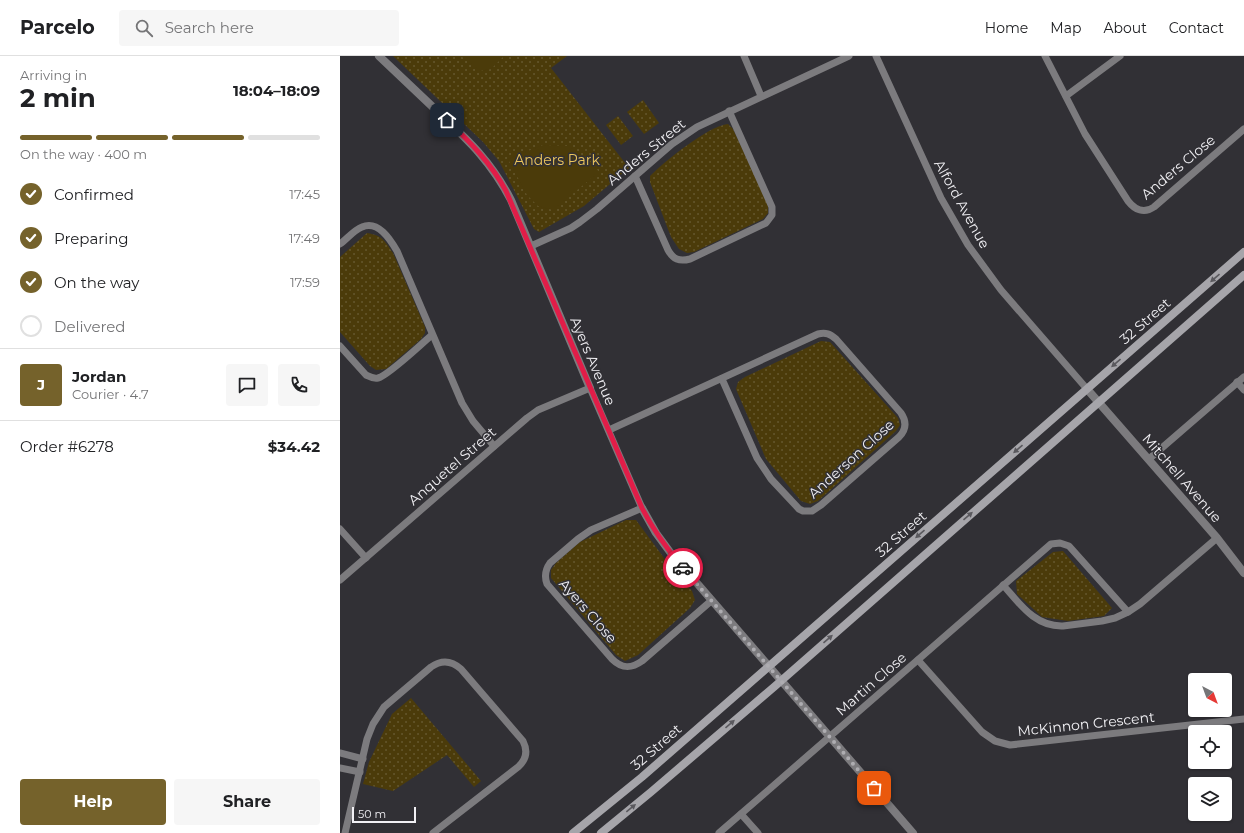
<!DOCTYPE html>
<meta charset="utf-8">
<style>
:root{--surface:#fff;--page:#f6f6f6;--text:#202124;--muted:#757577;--line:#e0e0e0;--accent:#75622b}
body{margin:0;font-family:Montserrat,sans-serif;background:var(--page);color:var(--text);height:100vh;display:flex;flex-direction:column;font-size:15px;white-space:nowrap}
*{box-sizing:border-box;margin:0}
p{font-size:13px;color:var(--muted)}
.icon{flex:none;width:22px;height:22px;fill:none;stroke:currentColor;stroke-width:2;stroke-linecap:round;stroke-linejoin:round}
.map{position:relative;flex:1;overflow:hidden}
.side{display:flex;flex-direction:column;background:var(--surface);width:340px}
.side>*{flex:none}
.needle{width:26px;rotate:139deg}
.tools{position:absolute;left:848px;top:617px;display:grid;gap:8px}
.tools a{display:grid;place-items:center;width:44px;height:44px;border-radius:4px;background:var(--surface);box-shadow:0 1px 3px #0004;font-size:20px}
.scale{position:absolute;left:12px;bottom:10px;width:64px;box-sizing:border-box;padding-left:4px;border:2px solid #f1f0f4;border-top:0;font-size:11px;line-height:14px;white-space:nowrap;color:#f1f0f4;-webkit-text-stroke:3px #313035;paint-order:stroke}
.pin{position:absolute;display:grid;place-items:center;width:34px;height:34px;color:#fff;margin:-17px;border-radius:8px;box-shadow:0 2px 6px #0006}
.courier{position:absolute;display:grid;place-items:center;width:40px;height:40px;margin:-20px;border:3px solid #e11d48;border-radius:50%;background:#fff;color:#222;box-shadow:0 1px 5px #0007}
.headline em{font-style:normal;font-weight:700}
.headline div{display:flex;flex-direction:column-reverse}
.headline{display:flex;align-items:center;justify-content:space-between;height:68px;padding:0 20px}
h1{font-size:26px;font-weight:700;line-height:30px}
.bar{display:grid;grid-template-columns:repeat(4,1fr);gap:6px 4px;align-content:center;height:48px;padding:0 20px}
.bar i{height:5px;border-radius:3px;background:var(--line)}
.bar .active{background:var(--accent)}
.bar p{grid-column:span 4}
.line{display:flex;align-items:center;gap:10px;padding:0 20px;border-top:1px solid var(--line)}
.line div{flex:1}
.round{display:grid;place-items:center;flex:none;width:42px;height:42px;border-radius:4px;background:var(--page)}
ol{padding:0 20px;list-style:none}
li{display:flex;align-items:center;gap:12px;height:44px}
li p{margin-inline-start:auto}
li .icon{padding:4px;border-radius:50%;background:var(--accent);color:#fff;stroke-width:4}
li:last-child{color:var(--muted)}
li i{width:22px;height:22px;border:2px solid var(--line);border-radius:50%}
.cta{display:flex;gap:8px;margin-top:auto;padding:8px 20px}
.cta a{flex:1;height:46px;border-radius:4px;background:var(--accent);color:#fff;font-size:16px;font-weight:700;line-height:46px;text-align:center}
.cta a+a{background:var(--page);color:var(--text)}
header{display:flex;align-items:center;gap:24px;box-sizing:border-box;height:56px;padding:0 20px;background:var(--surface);border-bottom:1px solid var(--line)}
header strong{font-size:19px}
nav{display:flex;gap:22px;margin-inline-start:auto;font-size:14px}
.search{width:280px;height:36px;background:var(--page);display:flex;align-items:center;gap:10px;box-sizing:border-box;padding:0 14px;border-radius:4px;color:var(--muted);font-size:15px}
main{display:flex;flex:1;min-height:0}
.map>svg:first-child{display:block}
.park{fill:url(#park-dots)}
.pitch{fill:#4b3b0a}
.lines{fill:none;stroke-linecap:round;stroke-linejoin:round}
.minor{stroke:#7c7b7e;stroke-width:7}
.tertiary{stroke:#7c7b7e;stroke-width:8}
.secondary{stroke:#a6a5aa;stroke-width:8}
.oneway{fill:#5a595e}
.done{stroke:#aeadb1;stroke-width:4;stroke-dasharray:0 7.2}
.route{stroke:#e11d48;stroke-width:5}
.labels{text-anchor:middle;stroke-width:3;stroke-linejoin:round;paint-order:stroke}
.street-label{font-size:14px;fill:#f1f0f4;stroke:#313035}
.park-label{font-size:14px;fill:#edc65c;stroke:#313035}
</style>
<header>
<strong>Parcelo</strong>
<div class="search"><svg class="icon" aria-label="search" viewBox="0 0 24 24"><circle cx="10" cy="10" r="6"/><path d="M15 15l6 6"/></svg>Search here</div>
<nav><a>Home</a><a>Map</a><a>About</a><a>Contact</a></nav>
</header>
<main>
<section class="side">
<div class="headline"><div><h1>2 min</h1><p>Arriving in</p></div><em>18:04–18:09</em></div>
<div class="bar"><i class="active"></i><i class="active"></i><i class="active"></i><i></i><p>On the way · 400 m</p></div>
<ol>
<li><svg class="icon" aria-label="check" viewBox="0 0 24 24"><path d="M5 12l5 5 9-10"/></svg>Confirmed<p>17:45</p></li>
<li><svg class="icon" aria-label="check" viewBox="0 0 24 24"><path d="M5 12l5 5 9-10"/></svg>Preparing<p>17:49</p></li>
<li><svg class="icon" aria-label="check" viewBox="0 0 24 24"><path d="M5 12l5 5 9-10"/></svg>On the way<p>17:59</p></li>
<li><i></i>Delivered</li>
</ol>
<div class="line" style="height:72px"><b class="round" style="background:var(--accent);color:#fff">J</b><div><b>Jordan</b><p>Courier · 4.7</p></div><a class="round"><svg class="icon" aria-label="chat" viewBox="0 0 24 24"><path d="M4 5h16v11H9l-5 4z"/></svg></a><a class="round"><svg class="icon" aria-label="phone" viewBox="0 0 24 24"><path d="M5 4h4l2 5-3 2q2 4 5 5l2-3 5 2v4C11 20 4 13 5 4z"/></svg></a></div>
<div class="line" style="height:52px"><div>Order #6278</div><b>$34.42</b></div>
<div class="cta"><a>Help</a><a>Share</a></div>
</section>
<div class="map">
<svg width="904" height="777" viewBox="0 0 904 777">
<defs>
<pattern id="park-dots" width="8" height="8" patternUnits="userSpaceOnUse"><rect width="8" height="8" fill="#4b3b0a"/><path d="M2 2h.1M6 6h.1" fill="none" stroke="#65582e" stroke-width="1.8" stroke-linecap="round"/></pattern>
</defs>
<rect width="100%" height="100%" fill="#313035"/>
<!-- park -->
<g class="park">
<polygon points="53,0 227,0 211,12 289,112 244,150 199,176 194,173 159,105 143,86"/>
<polygon points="303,44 319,67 304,78 287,56"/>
<polygon points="278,60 293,80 281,89 266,69"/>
<path d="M388,68l5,5 35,75v9l-5,6 -69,33 -7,1 -8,-4 -8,-12 -21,-55v-6c15,-15 58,-50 78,-52z"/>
<path d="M27,177c16,3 17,7 26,20l32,74v6l-4,6 -35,30 -10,1 -6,-4 -30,-34v-75z"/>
<polygon points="481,285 490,286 558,362 560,369 556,375 478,445 470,448 461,445 426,403 396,333 398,326 405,321"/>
<polygon points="286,464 296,464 324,502 352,535 355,544 350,552 298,599 285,605 276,599 211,522 211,514 216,507 240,486"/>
<polygon points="723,495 772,552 764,560 728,565 702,561 677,538 676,525 713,496"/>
<polygon points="71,642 141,725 134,731 107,699 53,735 23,728 29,706 52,658"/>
</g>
<!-- pitch -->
<g class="pitch">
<polygon points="121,0 164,0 151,13 140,15"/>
<polygon points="203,89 229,90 252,107 259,116 213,154 198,150 187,139 168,103"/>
</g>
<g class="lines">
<!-- minor -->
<g class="minor">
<polyline points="404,0 421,40"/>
<polyline points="536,0 601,142 628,189 661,234 747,333"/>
<path d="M705,0l40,78 43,67c7,9 16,13 26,6l90,-78"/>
<polyline points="726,40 780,0"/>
<path d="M295,120l33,74c5,9 11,12 22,9l76,-36 6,-8v-8l-43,-96"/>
<path d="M0,188c7,-5 14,-14 22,-17 16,-7 28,12 35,24l65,152 11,18 21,25"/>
<polyline points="191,190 231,172 240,166 257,153 332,88 357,71 509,0"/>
<path d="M0,290l26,29c4,2 7,4 12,3 11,-3 43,-34 54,-43"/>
<polyline points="897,326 904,334"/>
<path d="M269,374l209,-96c8,-2 12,0 18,5l65,74c6,9 5,17 -2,24l-78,68 -9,6h-9l-4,-2 -28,-30 -14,-21 -35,-79"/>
<polyline points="809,403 904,321"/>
<polyline points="0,473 26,502"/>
<path d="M0,524l187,-162 11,-8 52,-22 52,120 -51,22 -13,9 -28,24c-5,7 -6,13 -3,21l65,75c10,10 19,10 30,2l69,-60"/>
<path d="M663,529c17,19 32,42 60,41l39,-5 13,-3 13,-6 12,-8 77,-66"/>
<polyline points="578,604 642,676 655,685 670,689 904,663"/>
<polyline points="0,697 23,703"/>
<polyline points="0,712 20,716"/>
<polyline points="401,758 418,777"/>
<path d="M5,777l22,-94 6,-15 11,-17 47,-40c10,-7 20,-7 30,2l62,72c5,10 3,19 -5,26l-85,66"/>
<polyline points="379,777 711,488 720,487 729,490 788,556"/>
</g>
<!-- tertiary -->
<g class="tertiary">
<path d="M39,0c19,18 39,37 58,55 31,29 54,50 74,89l79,188"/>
<polyline points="747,333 877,482 904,517"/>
<polyline points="302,452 316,477 330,496 573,777"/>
</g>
<!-- secondary -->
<g class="secondary">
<polyline points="233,777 302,721 904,196"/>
<polyline points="261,777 311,736 434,631 904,219"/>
</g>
</g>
<!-- one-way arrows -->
<defs><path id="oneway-solid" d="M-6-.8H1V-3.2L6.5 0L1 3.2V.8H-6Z"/></defs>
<g class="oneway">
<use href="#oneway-solid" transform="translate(875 222) rotate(139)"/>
<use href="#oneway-solid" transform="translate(776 307) rotate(139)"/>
<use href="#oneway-solid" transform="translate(678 393) rotate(139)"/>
<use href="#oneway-solid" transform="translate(628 460) rotate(-41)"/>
<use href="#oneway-solid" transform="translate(580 478) rotate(139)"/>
<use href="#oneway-solid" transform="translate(488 583) rotate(-41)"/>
<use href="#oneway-solid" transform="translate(390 668) rotate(-41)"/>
<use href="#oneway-solid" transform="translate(291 752) rotate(-39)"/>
</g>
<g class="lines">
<!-- done -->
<polyline class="done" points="343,512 534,732"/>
<!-- route -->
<path class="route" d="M107,64c23,22 44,43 59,71l136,317c11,22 25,41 41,60"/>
</g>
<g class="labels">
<!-- street labels -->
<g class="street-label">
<text transform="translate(306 96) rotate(-39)" y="5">Anders Street</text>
<text transform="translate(838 111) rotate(-40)" y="5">Anders Close</text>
<text transform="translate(622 148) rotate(61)" y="5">Alford Avenue</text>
<text transform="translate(805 265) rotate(-41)" y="5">32 Street</text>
<text transform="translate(253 305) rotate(67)" y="5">Ayers Avenue</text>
<text transform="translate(511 403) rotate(-42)" y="5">Anderson Close</text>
<text transform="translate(112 410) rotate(-41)" y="5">Anquetel Street</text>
<text transform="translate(842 422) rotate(49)" y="5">Mitchell Avenue</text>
<text transform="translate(561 478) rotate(-41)" y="5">32 Street</text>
<text transform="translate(248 555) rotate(49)" y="5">Ayers Close</text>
<text transform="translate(531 628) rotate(-41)" y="5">Martin Close</text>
<text transform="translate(746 668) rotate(-6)" y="5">McKinnon Crescent</text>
<text transform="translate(316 691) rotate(-41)" y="5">32 Street</text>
</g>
<!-- park labels -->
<g class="park-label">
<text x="217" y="109">Anders Park</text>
</g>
</g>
</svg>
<div class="tools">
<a><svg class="needle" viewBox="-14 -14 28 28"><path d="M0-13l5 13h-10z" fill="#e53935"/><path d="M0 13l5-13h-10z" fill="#757577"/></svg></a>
<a><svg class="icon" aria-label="locate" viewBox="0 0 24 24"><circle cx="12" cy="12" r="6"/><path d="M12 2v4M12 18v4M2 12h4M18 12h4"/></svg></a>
<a><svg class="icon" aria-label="layers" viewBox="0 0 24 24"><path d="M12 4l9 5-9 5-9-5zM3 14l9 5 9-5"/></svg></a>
</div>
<div class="scale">50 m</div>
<div class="pin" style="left:534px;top:732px;background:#ea580c"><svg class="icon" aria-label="bag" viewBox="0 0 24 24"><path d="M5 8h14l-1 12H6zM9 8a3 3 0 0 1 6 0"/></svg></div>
<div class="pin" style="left:107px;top:64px;background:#1f2937"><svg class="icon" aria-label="home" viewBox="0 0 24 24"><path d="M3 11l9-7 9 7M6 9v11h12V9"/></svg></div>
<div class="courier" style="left:343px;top:512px"><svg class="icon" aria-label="car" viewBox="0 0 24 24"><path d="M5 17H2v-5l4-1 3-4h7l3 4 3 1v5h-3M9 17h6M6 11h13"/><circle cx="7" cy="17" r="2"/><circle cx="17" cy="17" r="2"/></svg></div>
</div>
</main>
